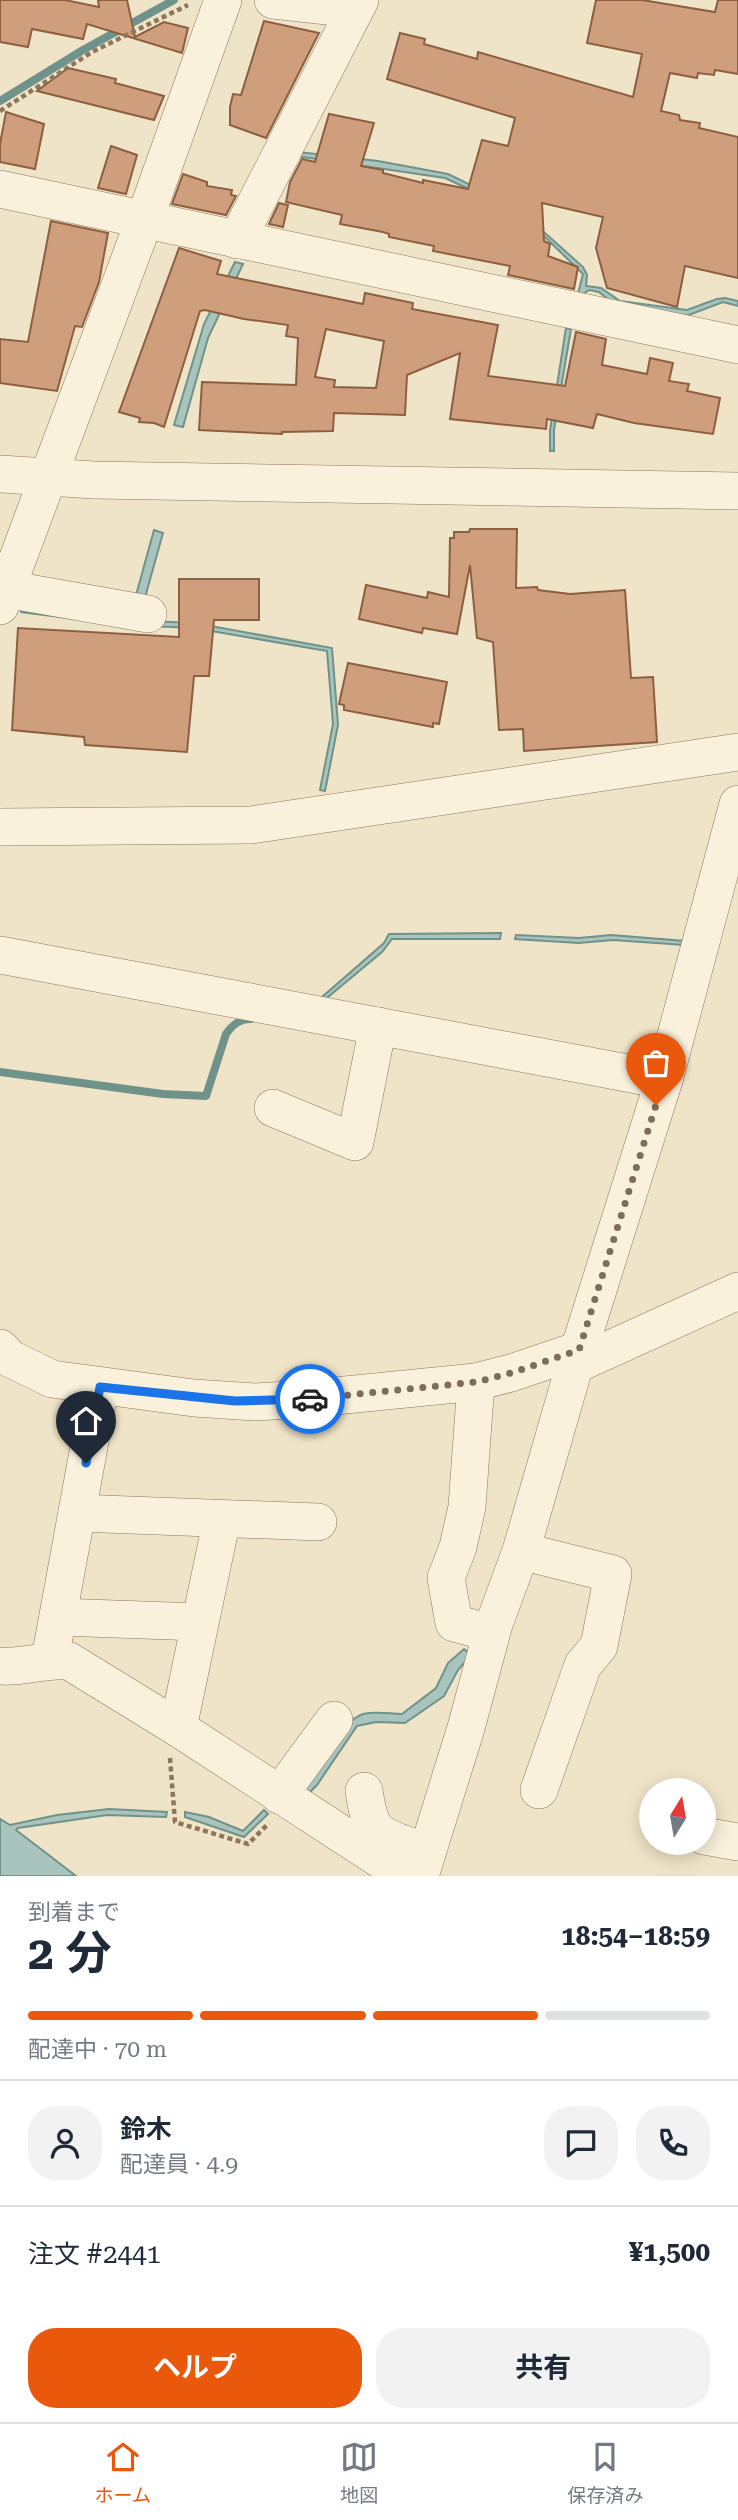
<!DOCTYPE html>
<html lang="ja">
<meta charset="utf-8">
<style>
:root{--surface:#fff;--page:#f2f2f3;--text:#1f2937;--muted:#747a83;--line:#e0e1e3;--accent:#ea580c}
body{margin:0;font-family:"Roboto Serif","Noto Sans JP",serif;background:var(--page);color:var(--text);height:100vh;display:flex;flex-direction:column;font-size:26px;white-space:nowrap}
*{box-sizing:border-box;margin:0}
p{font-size:23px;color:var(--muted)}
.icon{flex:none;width:38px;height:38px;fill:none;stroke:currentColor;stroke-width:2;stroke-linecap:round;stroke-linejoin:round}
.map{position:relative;height:1876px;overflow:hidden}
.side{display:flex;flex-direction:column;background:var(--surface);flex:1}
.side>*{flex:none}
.needle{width:46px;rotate:11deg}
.fabs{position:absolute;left:639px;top:1778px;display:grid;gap:14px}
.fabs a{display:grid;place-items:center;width:77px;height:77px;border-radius:50%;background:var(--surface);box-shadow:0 4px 18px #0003;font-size:35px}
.pin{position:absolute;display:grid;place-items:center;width:60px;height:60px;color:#fff;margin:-72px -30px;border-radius:50% 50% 50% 0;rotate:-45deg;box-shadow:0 0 7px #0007}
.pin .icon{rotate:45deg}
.courier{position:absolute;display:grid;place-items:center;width:70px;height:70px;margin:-35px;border:5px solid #1a73e8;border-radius:50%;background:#fff;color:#222;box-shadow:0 2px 9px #0007}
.overview em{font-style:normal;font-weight:700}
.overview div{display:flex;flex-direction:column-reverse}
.overview{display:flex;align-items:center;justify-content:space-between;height:119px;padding:0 28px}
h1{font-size:46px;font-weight:700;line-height:52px}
.bar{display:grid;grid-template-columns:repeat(4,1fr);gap:10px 7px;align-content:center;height:84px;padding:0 28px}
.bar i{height:9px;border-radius:5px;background:var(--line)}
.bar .selected{background:var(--accent)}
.bar p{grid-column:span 4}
.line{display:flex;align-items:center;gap:18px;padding:0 28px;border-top:2px solid var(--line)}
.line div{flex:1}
.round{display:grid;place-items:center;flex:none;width:74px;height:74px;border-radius:28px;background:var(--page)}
.button{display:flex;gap:14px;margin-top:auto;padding:14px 28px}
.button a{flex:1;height:80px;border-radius:28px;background:var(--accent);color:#fff;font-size:28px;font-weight:700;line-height:80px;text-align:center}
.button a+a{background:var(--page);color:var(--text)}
.dock{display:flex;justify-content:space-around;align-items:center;height:98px;border-top:2px solid var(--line);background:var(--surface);font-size:19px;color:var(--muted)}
.dock a{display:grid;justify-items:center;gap:4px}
.dock .selected{color:var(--accent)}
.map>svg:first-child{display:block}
.water{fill:#a9c4bc;stroke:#6f938a;stroke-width:2}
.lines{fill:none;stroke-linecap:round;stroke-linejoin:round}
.stream{stroke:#6f938a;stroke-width:8}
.building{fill:#cf9f7d;stroke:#8d5f41;stroke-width:2;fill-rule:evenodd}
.minor-casing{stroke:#8d765c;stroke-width:38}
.path{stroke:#8d765c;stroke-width:4.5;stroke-dasharray:5 3.5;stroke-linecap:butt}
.minor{stroke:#faf1dc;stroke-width:37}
.done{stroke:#7c6e5b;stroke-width:7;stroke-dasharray:0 12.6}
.route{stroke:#1a73e8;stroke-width:9}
</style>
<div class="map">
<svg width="738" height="1876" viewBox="0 0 738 1876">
<rect width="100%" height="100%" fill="#f0e4c8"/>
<!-- water -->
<g class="water">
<polygon points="298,152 378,161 448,174 502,200 527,217 583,267 587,275 586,286 601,288 620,301 687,310 717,299 725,298 738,301 738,306 723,302 686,316 609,300 599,292 589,290 577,298 583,274 547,239 517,215 495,201 445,178 296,156"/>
<polygon points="235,262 243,264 208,338 183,427 174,425 204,324"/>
<polygon points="566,328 571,329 554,430 554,451 550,451 550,430"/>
<polygon points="154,530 163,533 144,601 135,599"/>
<polygon points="21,608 125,620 194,623 332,648 338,725 325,791 320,790 333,724 327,651 194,628 124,625 21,612"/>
<polygon points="501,933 500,939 392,939 382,952 316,1007 314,1004 384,943 389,934"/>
<polygon points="516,935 579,938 611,935 685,941 684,945 613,940 579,943 515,939"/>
<path d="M464,1649l7,6 -13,15 -14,26 -39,27 -29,-1 -19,4 -40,59 -11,11 -6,-5c14,-20 41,-70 63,-77 13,-3 27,0 39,0l34,-26 12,-25z"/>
<polygon points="109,1809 167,1812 166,1817 107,1815 18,1828 16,1830 76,1876 0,1876 0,1819 10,1825 57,1815"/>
<polygon points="264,1810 268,1814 244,1837 185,1817 185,1812 209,1817 243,1831"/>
</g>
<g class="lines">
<!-- stream -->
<g class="stream">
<polyline points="0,101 83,50 174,0"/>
<path d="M0,1072l163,22 43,2 20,-62c6,-9 13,-15 25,-15"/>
</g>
</g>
<!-- building -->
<g class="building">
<polygon points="0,0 65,0 99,7 98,0 127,0 135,37 164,22 188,28 182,53 87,24 83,39 32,29 28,47 0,42"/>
<polygon points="596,0 642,0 715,12 718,0 738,0 738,74 715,70 714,75 698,73 697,78 670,73 661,111 679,115 680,120 700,123 699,128 738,137 738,278 685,266 677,307 607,288 596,248 603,217 542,203 544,241 550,244 548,256 578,267 574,289 508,275 510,266 433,251 434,246 389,237 389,234 383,232 340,224 342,215 286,202 290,182 302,159 315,162 329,114 374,123 361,166 383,170 383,173 423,183 423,180 468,189 482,140 508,146 515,118 387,79 400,33 425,39 424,44 477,59 478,52 633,97 642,54 587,43"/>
<polygon points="264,21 319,33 266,138 230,125 230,107 233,94 241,95"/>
<polygon points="68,68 116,79 115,83 164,96 154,120 37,91"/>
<polygon points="6,112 44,124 35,169 0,162 0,144"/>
<polygon points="111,146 137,155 126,194 98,188"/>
<polygon points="183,174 207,182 207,186 232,190 231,195 236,196 226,215 172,204"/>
<polygon points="279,203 288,205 283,227 269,224"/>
<polygon points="51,221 108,233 99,282 82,327 75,326 57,391 0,383 0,339 28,342"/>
<path d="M179,248l42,13 -4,13 146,30 2,-11 48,10 -1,6 86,16 -10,51 77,10 11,-54 30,7 -4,26 45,9 3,-16 23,5 -4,18 20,3 -2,7 33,7 -7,36 -79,-11 -37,-9 -4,14 -46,-9 -1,10 -96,-10 10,-66 -53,22 -2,40 -71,-2 -1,18 -51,1v2l-83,-4 3,-48 94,3 2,-47 -12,-2 2,-11 -44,-6 -39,-9 -5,1 -36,116 -10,-4 -15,-1 1,-4 -21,-6zM326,329l58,12 -8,47 -42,-1 1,-7 -20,-3z"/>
<polygon points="470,529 517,529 516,588 537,587 538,590 570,594 625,590 631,678 653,677 657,742 524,751 523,729 499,730 493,642 477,638 470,565 457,634 423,628 422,633 359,619 366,585 427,598 428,592 449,597 450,538 454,538 454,532 469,532"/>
<polygon points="179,579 259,579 259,620 214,620 209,676 194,676 187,752 85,745 84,737 12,730 18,628 179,637"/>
<polygon points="348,663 447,682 439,724 433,723 433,727 344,710 344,705 339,704"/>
</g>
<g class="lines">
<defs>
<g id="minor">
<polyline points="273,0 355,9"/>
<polyline points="0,189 738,345"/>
<polyline points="237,240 360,0"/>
<polyline points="0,474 94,480 738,491"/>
<polyline points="6,589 148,614"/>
<polyline points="0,606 144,221 223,0"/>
<polyline points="0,827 251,825 738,752"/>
<polyline points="0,955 664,1080"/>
<polyline points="273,1108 355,1142 378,1026"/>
<polyline points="0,1348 11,1359 52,1379 194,1398 255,1402 305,1399 476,1382 511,1373 579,1350"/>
<polyline points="575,1365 738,1291"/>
<polyline points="476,1382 467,1507 458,1547 446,1578 454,1623 491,1633"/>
<polyline points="77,1513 318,1522"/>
<polyline points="521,1551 613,1574 599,1646 583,1665 539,1790"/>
<polyline points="58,1617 200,1622"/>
<polyline points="50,1659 100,1387"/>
<path d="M0,1666c24,2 44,-7 69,-5l109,67 228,148"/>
<polyline points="178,1728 222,1519"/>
<path d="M364,1791c6,38 9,43 46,55"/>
<polyline points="279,1795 334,1720"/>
<polyline points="704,1836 738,1842"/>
<polyline points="420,1876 466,1728 494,1624 521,1551 579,1350 664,1080 738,804"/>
</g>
</defs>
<!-- minor casing -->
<use href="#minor" class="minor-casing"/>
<!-- path -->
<g class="path">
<polyline points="0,111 92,52 188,5"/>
<polyline points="170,1758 175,1822 248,1844 269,1823"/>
</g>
<!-- minor -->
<use href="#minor" class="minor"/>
</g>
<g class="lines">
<!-- done -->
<polyline class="done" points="310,1399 476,1382 511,1373 579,1350 656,1105"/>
<!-- route -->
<polyline class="route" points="86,1463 100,1387 235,1401 310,1399"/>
</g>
</svg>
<div class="fabs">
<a><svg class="needle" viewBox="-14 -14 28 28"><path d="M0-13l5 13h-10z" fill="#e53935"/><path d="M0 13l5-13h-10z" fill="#747a83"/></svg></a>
</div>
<div class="pin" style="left:656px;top:1105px;background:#ea580c"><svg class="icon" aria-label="bag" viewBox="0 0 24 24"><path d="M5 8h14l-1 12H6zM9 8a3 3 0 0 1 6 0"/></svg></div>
<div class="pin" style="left:86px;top:1463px;background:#1f2937"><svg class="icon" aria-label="home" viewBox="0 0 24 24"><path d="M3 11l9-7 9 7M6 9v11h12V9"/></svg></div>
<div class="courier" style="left:310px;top:1399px"><svg class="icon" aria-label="car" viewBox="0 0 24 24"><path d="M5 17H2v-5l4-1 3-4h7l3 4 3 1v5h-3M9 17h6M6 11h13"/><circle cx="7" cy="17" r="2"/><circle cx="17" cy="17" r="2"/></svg></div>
</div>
<section class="side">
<div class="overview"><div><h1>2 分</h1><p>到着まで</p></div><em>18:54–18:59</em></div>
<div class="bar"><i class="selected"></i><i class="selected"></i><i class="selected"></i><i></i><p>配達中 · 70 m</p></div>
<div class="line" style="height:126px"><a class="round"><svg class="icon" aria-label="person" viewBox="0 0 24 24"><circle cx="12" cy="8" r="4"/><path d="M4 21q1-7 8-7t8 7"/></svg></a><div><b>鈴木</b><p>配達員 · 4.9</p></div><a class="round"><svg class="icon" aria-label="chat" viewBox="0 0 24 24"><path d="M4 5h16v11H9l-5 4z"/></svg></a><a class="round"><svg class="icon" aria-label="phone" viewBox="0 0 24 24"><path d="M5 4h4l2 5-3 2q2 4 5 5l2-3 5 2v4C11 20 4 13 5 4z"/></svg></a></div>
<div class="line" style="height:91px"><div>注文 #2441</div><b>¥1,500</b></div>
<div class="button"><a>ヘルプ</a><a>共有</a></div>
</section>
<nav class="dock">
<a class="selected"><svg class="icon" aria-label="home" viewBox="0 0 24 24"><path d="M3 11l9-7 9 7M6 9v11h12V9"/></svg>ホーム</a>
<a><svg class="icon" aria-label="map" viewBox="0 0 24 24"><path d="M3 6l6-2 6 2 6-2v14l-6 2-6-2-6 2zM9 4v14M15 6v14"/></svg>地図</a>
<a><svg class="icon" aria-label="saved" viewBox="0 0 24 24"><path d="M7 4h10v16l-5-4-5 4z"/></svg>保存済み</a>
</nav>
